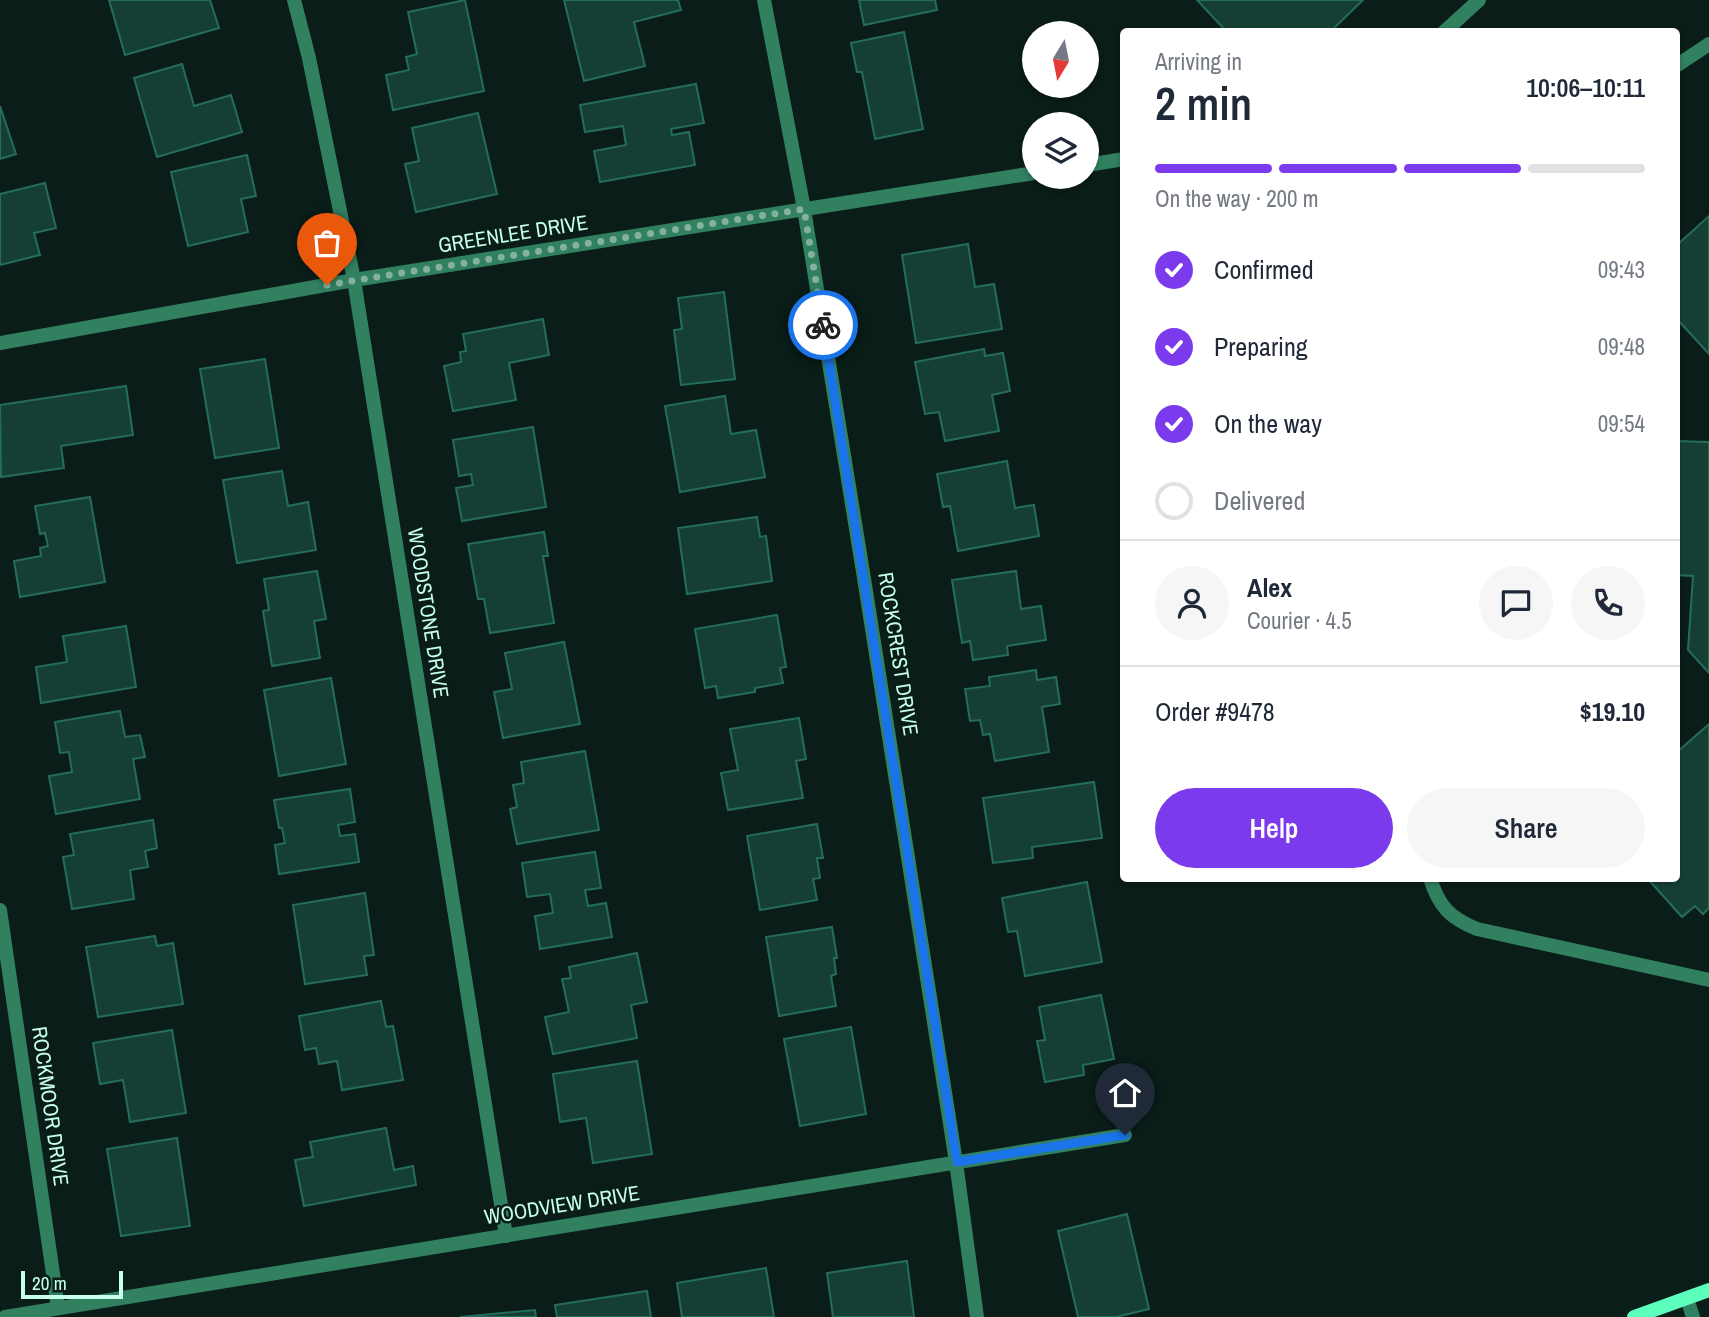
<!DOCTYPE html>
<meta charset="utf-8">
<style>
:root{--surface:#fff;--page:#f6f6f7;--text:#1f2937;--muted:#747a83;--line:#e0e1e3;--accent:#7c3aed}
body{margin:0;font-family:"Archivo Narrow",sans-serif;background:var(--page);color:var(--text);height:100vh;display:flex;flex-direction:column;font-size:26px;white-space:nowrap}
*{box-sizing:border-box;margin:0}
p{font-size:23px;color:var(--muted)}
.icon{flex:none;width:38px;height:38px;fill:none;stroke:currentColor;stroke-width:2;stroke-linecap:round;stroke-linejoin:round}
.map{position:relative;flex:1;overflow:hidden}
.side{position:absolute;left:1120px;top:28px;width:560px;height:854px;display:flex;flex-direction:column;background:var(--surface);border-radius:7px;box-shadow:0 2px 5px #0004}
.side>*{flex:none}
.needle{width:46px;rotate:190deg}
.tools{position:absolute;left:1022px;top:21px;display:grid;gap:14px}
.tools a{display:grid;place-items:center;width:77px;height:77px;border-radius:50%;background:var(--surface);box-shadow:0 2px 5px #0004;font-size:35px}
.scale{position:absolute;left:21px;bottom:18px;width:102px;box-sizing:border-box;padding-left:7px;border:4px solid #c6ffec;border-top:0;font-size:19px;line-height:24px;white-space:nowrap;color:#c6ffec;-webkit-text-stroke:5px #0a1d18;paint-order:stroke}
.pin{position:absolute;display:grid;place-items:center;width:60px;height:60px;color:#fff;margin:-72px -30px;border-radius:50% 50% 50% 0;rotate:-45deg;box-shadow:0 0 7px #0007}
.pin .icon{rotate:45deg}
.courier{position:absolute;display:grid;place-items:center;width:70px;height:70px;margin:-35px;border:5px solid #1a73e8;border-radius:50%;background:#fff;color:#222;box-shadow:0 2px 9px #0007}
.headline em{font-style:normal;font-weight:600}
.headline div{display:flex;flex-direction:column-reverse}
.headline{display:flex;align-items:center;justify-content:space-between;height:119px;padding:0 35px}
h1{font-size:46px;font-weight:600;line-height:52px}
.bar{display:grid;grid-template-columns:repeat(4,1fr);gap:10px 7px;align-content:center;height:84px;padding:0 35px}
.bar i{height:9px;border-radius:5px;background:var(--line)}
.bar .current{background:var(--accent)}
.bar p{grid-column:span 4}
.line{display:flex;align-items:center;gap:18px;padding:0 35px;border-top:2px solid var(--line)}
.line div{flex:1}
.round{display:grid;place-items:center;flex:none;width:74px;height:74px;border-radius:37px;background:var(--page)}
ol{padding:0 35px;list-style:none}
li{display:flex;align-items:center;gap:21px;height:77px}
li p{margin-inline-start:auto}
li .icon{padding:7px;border-radius:50%;background:var(--accent);color:#fff;stroke-width:4}
li:last-child{color:var(--muted)}
li i{width:38px;height:38px;border:4px solid var(--line);border-radius:50%}
.button{display:flex;gap:14px;margin-top:auto;padding:14px 35px}
.button a{flex:1;height:80px;border-radius:42px;background:var(--accent);color:#fff;font-size:28px;font-weight:600;line-height:80px;text-align:center}
.button a+a{background:var(--page);color:var(--text)}
.map>svg:first-child{display:block}
.building{fill:#153f35;stroke:#256d5b;stroke-width:2}
.lines{fill:none;stroke-linecap:round;stroke-linejoin:round}
.service{stroke:#318060;stroke-width:14}
.minor{stroke:#318060;stroke-width:14}
.secondary{stroke:#5dffbc;stroke-width:14}
.done{stroke:#84b0a2;stroke-width:7;stroke-dasharray:0 12.6}
.route{stroke:#1a73e8;stroke-width:9}
.labels{text-anchor:middle;stroke-width:5;stroke-linejoin:round;paint-order:stroke}
.street-label{font-size:21px;fill:#c6ffec;stroke:#0a1d18}
</style>
<div class="map">
<svg width="1709" height="1317" viewBox="0 0 1709 1317">
<rect width="100%" height="100%" fill="#0a1d18"/>
<!-- building -->
<g class="building">
<polygon points="109,0 210,0 219,28 125,55"/>
<polygon points="465,0 484,91 393,110 386,75 409,70 406,57 417,54 408,12"/>
<polygon points="564,0 678,0 681,10 634,22 645,66 584,81"/>
<polygon points="859,0 935,0 937,10 864,25"/>
<polygon points="1197,0 1363,0 1330,32 1227,32"/>
<polygon points="904,32 923,129 875,139 862,72 857,72 851,43"/>
<polygon points="182,64 194,106 231,95 242,132 157,157 134,78"/>
<polygon points="696,84 704,123 671,129 672,135 689,132 695,165 600,182 594,151 626,145 623,126 585,132 580,105"/>
<polygon points="0,106 16,154 0,159"/>
<polygon points="478,113 497,194 416,212 405,164 419,161 412,128"/>
<polygon points="247,155 256,196 241,199 248,232 188,246 171,172"/>
<polygon points="45,183 56,228 34,233 40,255 0,265 0,194"/>
<polygon points="1709,216 1709,354 1676,318 1676,246"/>
<polygon points="968,244 975,287 994,284 1002,329 916,343 902,255"/>
<polygon points="724,292 735,379 681,385 674,330 682,329 678,298"/>
<polygon points="543,319 549,355 509,363 516,400 453,411 444,366 461,362 460,352 466,351 463,334"/>
<polygon points="984,349 985,356 1003,353 1010,391 992,395 999,431 945,441 939,412 925,414 915,362"/>
<polygon points="265,359 279,448 215,458 200,369"/>
<polygon points="126,386 133,435 61,446 64,468 1,477 0,405"/>
<polygon points="725,396 731,434 756,430 765,477 680,492 665,406"/>
<polygon points="533,427 546,507 462,521 456,488 473,485 471,474 459,476 453,440"/>
<polygon points="1676,441 1709,442 1709,673 1688,650 1693,576 1676,575"/>
<polygon points="1007,461 1015,508 1034,505 1039,536 958,551 950,506 943,507 937,474"/>
<polygon points="282,471 288,506 308,502 316,550 237,563 223,480"/>
<polygon points="90,497 105,582 20,597 14,561 41,556 40,548 48,546 45,533 40,534 35,506"/>
<polygon points="757,517 760,537 766,536 772,581 687,594 678,528"/>
<polygon points="544,532 548,556 543,556 554,623 490,633 484,599 478,599 468,544"/>
<polygon points="317,571 326,619 314,621 320,658 272,666 263,611 269,610 264,579"/>
<polygon points="1016,571 1021,609 1041,606 1046,640 1007,646 1008,655 973,660 970,641 962,643 952,580"/>
<polygon points="777,615 786,667 780,668 783,683 755,688 755,692 718,698 716,686 705,688 695,629"/>
<polygon points="126,626 136,687 41,703 36,667 67,662 63,636"/>
<polygon points="564,642 580,724 503,738 494,692 512,689 505,653"/>
<polygon points="1036,670 1037,680 1056,677 1060,704 1042,707 1049,752 995,761 990,734 983,735 980,720 970,721 965,689 990,686 989,677"/>
<polygon points="331,678 346,764 279,776 264,690"/>
<polygon points="120,711 125,737 140,735 145,757 133,759 140,799 56,814 49,776 72,772 69,752 60,753 55,722"/>
<polygon points="799,718 806,759 796,761 803,798 728,810 721,773 738,770 730,729"/>
<polygon points="1709,724 1709,908 1703,914 1695,906 1682,917 1647,878 1676,878 1676,753"/>
<polygon points="585,751 599,830 517,844 510,809 517,807 513,785 524,783 521,762"/>
<polygon points="1094,782 1102,838 1032,847 1033,858 993,863 983,798"/>
<polygon points="350,789 355,822 338,825 340,836 355,834 359,862 279,874 275,845 285,843 282,828 279,828 274,800"/>
<polygon points="153,820 157,848 145,851 148,867 130,870 134,899 72,909 63,857 74,855 70,834"/>
<polygon points="817,824 823,858 817,858 820,878 813,879 817,900 760,910 747,836"/>
<polygon points="595,852 601,888 585,890 588,906 606,903 612,937 540,949 535,916 553,913 550,894 527,897 522,863"/>
<polygon points="1087,882 1102,962 1025,976 1017,931 1008,932 1002,898"/>
<polygon points="365,893 374,955 364,956 367,975 305,984 293,905"/>
<polygon points="832,927 837,958 834,958 836,974 831,976 836,1006 779,1016 766,937"/>
<polygon points="155,936 157,946 173,943 183,1004 98,1017 86,947"/>
<polygon points="637,953 647,1002 631,1005 637,1038 553,1054 545,1017 569,1012 562,979 571,978 569,967"/>
<polygon points="1101,995 1114,1059 1083,1065 1084,1075 1045,1082 1037,1041 1045,1040 1039,1007"/>
<polygon points="381,1001 386,1027 393,1026 403,1080 342,1090 337,1061 319,1064 316,1048 305,1050 299,1016"/>
<polygon points="851,1027 866,1114 800,1126 784,1039"/>
<polygon points="172,1030 186,1113 130,1122 123,1080 100,1084 93,1043"/>
<polygon points="637,1061 652,1154 593,1163 586,1118 560,1122 553,1074"/>
<polygon points="386,1128 394,1170 413,1166 416,1185 304,1206 295,1160 313,1157 310,1142"/>
<polygon points="177,1138 190,1226 121,1236 107,1149"/>
<polygon points="1127,1214 1149,1309 1116,1317 1078,1317 1058,1231"/>
<polygon points="907,1261 914,1317 833,1317 827,1273"/>
<polygon points="766,1268 774,1317 682,1317 677,1283"/>
<polygon points="647,1291 651,1317 557,1317 555,1305"/>
<polygon points="535,1310 536,1317 460,1317"/>
</g>
<g class="lines">
<!-- service -->
<g class="service">
<polyline points="1444,32 1479,0"/>
<polyline points="1676,66 1709,44"/>
<polyline points="1087,165 1124,159"/>
<path d="M1430,878c9,29 20,40 47,51l232,51"/>
<polyline points="1687,1298 1693,1317"/>
</g>
<!-- minor -->
<g class="minor">
<polyline points="294,0 309,58 354,280 506,1236"/>
<polyline points="764,0 804,209 863,572 956,1162 977,1317"/>
<polyline points="0,343 354,280 1034,173"/>
<polyline points="0,910 58,1308"/>
<polyline points="5,1317 1125,1135"/>
</g>
<!-- secondary -->
<polyline class="secondary" points="1634,1317 1709,1290"/>
</g>
<g class="lines">
<!-- done -->
<polyline class="done" points="327,285 804,209 823,325"/>
<!-- route -->
<polyline class="route" points="823,325 957,1162 1125,1135"/>
</g>
<g class="labels">
<!-- street labels -->
<g class="street-label">
<text transform="translate(513 234) rotate(-9)" y="7">GREENLEE DRIVE</text>
<text transform="translate(428 613) rotate(81)" y="7">WOODSTONE DRIVE</text>
<text transform="translate(898 654) rotate(81)" y="7">ROCKCREST DRIVE</text>
<text transform="translate(50 1106) rotate(82)" y="7">ROCKMOOR DRIVE</text>
<text transform="translate(562 1205) rotate(-9)" y="7">WOODVIEW DRIVE</text>
</g>
</g>
</svg>
<div class="tools">
<a><svg class="needle" viewBox="-14 -14 28 28"><path d="M0-13l5 13h-10z" fill="#e53935"/><path d="M0 13l5-13h-10z" fill="#747a83"/></svg></a>
<a><svg class="icon" aria-label="layers" viewBox="0 0 24 24"><path d="M12 4l9 5-9 5-9-5zM3 14l9 5 9-5"/></svg></a>
</div>
<div class="scale">20 m</div>
<div class="pin" style="left:327px;top:285px;background:#ea580c"><svg class="icon" aria-label="bag" viewBox="0 0 24 24"><path d="M5 8h14l-1 12H6zM9 8a3 3 0 0 1 6 0"/></svg></div>
<div class="pin" style="left:1125px;top:1135px;background:#1f2937"><svg class="icon" aria-label="home" viewBox="0 0 24 24"><path d="M3 11l9-7 9 7M6 9v11h12V9"/></svg></div>
<div class="courier" style="left:823px;top:325px"><svg class="icon" aria-label="bike" viewBox="0 0 24 24"><circle cx="6" cy="16" r="4"/><circle cx="18" cy="16" r="4"/><path d="M6 16l4-8h5l3 8M10 8l3 8H6M13 5h3"/></svg></div>
<section class="side">
<div class="headline"><div><h1>2 min</h1><p>Arriving in</p></div><em>10:06–10:11</em></div>
<div class="bar"><i class="current"></i><i class="current"></i><i class="current"></i><i></i><p>On the way · 200 m</p></div>
<ol>
<li><svg class="icon" aria-label="check" viewBox="0 0 24 24"><path d="M5 12l5 5 9-10"/></svg>Confirmed<p>09:43</p></li>
<li><svg class="icon" aria-label="check" viewBox="0 0 24 24"><path d="M5 12l5 5 9-10"/></svg>Preparing<p>09:48</p></li>
<li><svg class="icon" aria-label="check" viewBox="0 0 24 24"><path d="M5 12l5 5 9-10"/></svg>On the way<p>09:54</p></li>
<li><i></i>Delivered</li>
</ol>
<div class="line" style="height:126px"><a class="round"><svg class="icon" aria-label="person" viewBox="0 0 24 24"><circle cx="12" cy="8" r="4"/><path d="M4 21q1-7 8-7t8 7"/></svg></a><div><b>Alex</b><p>Courier · 4.5</p></div><a class="round"><svg class="icon" aria-label="chat" viewBox="0 0 24 24"><path d="M4 5h16v11H9l-5 4z"/></svg></a><a class="round"><svg class="icon" aria-label="phone" viewBox="0 0 24 24"><path d="M5 4h4l2 5-3 2q2 4 5 5l2-3 5 2v4C11 20 4 13 5 4z"/></svg></a></div>
<div class="line" style="height:91px"><div>Order #9478</div><b>$19.10</b></div>
<div class="button"><a>Help</a><a>Share</a></div>
</section>
</div>
